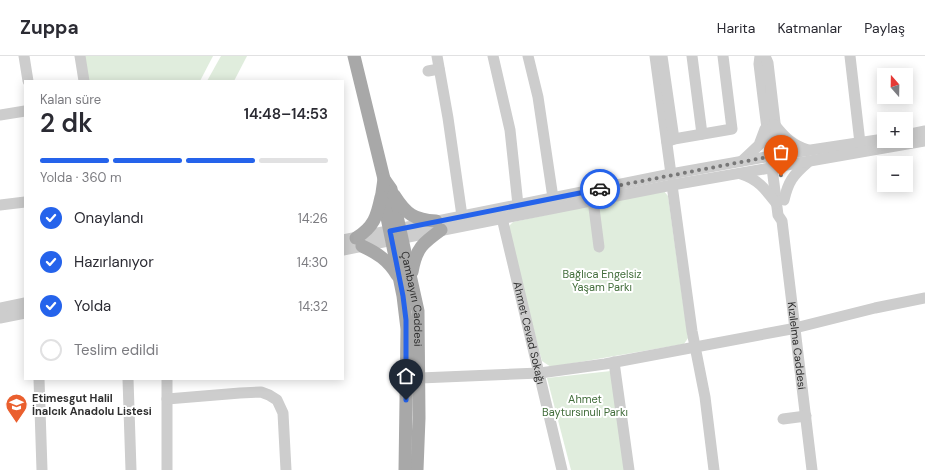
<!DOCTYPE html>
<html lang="tr">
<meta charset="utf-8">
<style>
:root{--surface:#fff;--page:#f7f7f7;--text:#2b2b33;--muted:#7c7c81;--line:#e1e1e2;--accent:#2563eb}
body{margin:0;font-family:"DM Sans",sans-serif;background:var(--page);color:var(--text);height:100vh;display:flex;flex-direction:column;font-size:15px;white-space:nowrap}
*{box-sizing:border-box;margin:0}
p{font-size:13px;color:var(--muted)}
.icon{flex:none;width:22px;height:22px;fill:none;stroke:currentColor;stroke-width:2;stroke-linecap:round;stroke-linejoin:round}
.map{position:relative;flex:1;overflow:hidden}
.sheet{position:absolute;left:24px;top:24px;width:320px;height:300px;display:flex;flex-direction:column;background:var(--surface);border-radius:0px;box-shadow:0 2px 10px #0003}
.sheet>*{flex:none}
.needle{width:26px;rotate:340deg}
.fabs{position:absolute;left:877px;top:12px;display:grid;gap:8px}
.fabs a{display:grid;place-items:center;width:36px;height:36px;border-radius:0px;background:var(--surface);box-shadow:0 2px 10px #0003;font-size:20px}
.pin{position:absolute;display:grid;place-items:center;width:34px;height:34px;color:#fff;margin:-41px -17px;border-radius:50% 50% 50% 0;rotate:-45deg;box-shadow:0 0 4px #0007}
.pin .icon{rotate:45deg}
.courier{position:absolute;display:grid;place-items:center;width:40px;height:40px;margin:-20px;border:3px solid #2563eb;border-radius:50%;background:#fff;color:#222;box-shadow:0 1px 5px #0007}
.summary em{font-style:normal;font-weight:600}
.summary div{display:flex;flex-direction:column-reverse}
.summary{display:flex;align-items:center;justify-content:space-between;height:68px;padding:0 16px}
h1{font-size:26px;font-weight:600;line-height:30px}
.bar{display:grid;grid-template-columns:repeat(4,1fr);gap:6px 4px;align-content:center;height:48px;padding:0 16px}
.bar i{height:5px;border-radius:3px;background:var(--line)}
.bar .selected{background:var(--accent)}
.bar p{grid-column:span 4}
ol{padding:0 16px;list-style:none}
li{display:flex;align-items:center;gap:12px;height:44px}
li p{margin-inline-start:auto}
li .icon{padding:4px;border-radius:50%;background:var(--accent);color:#fff;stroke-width:4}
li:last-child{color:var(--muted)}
li i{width:22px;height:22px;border:2px solid var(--line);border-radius:50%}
header{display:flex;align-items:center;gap:24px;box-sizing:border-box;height:56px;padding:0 20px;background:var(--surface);border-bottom:1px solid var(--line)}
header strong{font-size:19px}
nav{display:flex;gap:22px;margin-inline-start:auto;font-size:14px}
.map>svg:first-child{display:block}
.green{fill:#e0eddd}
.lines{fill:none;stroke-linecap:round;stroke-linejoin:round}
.minor{stroke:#cdcdcd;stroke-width:11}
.major{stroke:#a8a8a8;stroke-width:13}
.done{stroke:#787878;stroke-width:4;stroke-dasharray:0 7.2}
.route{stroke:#2563eb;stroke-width:5}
.labels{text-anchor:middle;stroke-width:4;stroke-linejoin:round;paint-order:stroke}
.park-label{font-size:11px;fill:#426d3b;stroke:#fff}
.street-label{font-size:11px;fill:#303030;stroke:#fff}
.poi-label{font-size:11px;font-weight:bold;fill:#303030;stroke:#fff;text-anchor:start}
</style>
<header>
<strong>Zuppa</strong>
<nav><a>Harita</a><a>Katmanlar</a><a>Paylaş</a></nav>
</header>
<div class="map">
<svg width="925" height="414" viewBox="0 0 925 414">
<rect width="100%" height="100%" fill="#fff"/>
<!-- green -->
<g class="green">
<polygon points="84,0 213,0 200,25 89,25"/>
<polygon points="221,0 247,0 234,25 207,25"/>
<polygon points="663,134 668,140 688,282 684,288 551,311 542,305 507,172 513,166"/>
<polygon points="611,315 624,414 571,414 547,322"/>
</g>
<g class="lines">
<!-- minor -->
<g class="minor">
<polyline points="24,0 28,25"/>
<polyline points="80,0 84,25"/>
<polyline points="437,0 448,62 462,160"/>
<polyline points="493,0 510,74 518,149"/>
<polyline points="528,0 538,41 553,142"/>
<polyline points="655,0 671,118"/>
<polyline points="662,0 674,83"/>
<polyline points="692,0 702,78"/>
<path id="s1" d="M760,0l-1,8 4,33 15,118 4,6 30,249"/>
<polyline points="765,0 768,7 779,101"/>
<polyline points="850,0 860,87"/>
<polyline points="428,15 439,13"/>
<polyline points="0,59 25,55"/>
<path d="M775,69c10,13 18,20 33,25"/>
<polyline points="906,79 925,75"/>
<polyline points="667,86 674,83 732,73 723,0"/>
<polyline points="742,105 759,89 765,73"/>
<path d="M741,118c17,5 25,16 35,29"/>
<polyline points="672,129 692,275 705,341 714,414"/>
<polyline points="593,144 599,191"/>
<path d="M784,144c4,-18 9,-25 23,-37"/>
<polyline points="0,149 25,146"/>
<path id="s2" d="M502,162l60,252"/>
<polyline points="343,184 671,118 771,100 884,83"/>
<polyline points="343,194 672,129 925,85"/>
<polyline points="0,252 25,247"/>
<polyline points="0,262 25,257"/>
<polyline points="614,306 629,414"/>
<polyline points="420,322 540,317 605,308 791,273 875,252 925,242"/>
<polyline points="39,323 42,414"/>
<polyline points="128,323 131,414"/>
<polyline points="167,323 167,414"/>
<polyline points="167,343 240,337 261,336 269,339 277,344 283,357 286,414"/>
<polyline points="783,363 806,360"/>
</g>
<!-- major -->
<g class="major">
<path id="s3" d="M354,0l30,123 7,10 27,122 1,107 -2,52"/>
<polyline points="384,123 382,137 403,240 407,273 405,414"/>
<path d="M394,139c12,19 20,25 42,26"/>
<path d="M356,182c18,-11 21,-22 25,-41"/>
<path d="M362,190c15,7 26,14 35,29"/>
<path d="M412,216c4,-24 11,-29 29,-42"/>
</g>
</g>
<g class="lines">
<!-- done -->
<polyline class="done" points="600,133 778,99 781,120"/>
<!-- route -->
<polyline class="route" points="406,344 406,264 403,240 390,175 600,133"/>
</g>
<!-- icons -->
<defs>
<symbol id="school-pin" viewBox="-11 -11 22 30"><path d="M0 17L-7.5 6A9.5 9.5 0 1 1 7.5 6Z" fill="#ea5f2e" stroke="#fff"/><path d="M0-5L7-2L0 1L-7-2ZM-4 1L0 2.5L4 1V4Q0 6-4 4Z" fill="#fff"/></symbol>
</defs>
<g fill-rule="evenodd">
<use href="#school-pin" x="4" y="336" width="25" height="34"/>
</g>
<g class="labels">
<!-- park labels -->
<g class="park-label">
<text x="602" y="222">Bağlıca Engelsiz<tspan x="602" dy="13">Yaşam Parkı</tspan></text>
<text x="585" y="347">Ahmet<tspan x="585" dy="13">Baytursınulı Parkı</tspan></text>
</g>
<!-- street labels -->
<g class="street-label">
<text dy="4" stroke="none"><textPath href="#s3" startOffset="251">Çambayırı Caddesi</textPath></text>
<text dy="4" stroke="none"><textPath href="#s2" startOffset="118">Ahmet Cevad Sokağı</textPath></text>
<text dy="4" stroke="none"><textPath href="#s1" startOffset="293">Kızılelma Caddesi</textPath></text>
</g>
<!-- poi labels -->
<g class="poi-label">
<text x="32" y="346">Etimesgut Halil<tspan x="32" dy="13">İnalcık Anadolu Listesi</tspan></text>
</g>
</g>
</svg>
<div class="fabs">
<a><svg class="needle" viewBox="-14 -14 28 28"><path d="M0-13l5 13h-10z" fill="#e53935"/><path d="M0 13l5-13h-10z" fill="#7c7c81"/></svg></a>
<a>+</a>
<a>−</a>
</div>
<div class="pin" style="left:781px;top:120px;background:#ea580c"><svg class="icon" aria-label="bag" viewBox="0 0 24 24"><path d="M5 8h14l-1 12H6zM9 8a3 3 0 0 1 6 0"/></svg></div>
<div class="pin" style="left:406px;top:344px;background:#1f2937"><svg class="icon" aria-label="home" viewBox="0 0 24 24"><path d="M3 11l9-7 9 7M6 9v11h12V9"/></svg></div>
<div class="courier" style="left:600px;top:133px"><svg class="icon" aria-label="car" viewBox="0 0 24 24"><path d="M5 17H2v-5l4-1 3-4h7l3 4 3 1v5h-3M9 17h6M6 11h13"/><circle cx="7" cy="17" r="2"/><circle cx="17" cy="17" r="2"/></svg></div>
<section class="sheet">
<div class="summary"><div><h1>2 dk</h1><p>Kalan süre</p></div><em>14:48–14:53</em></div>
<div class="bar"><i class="selected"></i><i class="selected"></i><i class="selected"></i><i></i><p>Yolda · 360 m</p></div>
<ol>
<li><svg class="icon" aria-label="check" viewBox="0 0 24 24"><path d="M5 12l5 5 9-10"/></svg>Onaylandı<p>14:26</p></li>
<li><svg class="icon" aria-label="check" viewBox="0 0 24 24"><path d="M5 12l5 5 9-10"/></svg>Hazırlanıyor<p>14:30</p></li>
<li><svg class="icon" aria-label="check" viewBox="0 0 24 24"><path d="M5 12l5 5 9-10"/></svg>Yolda<p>14:32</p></li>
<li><i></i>Teslim edildi</li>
</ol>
</section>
</div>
